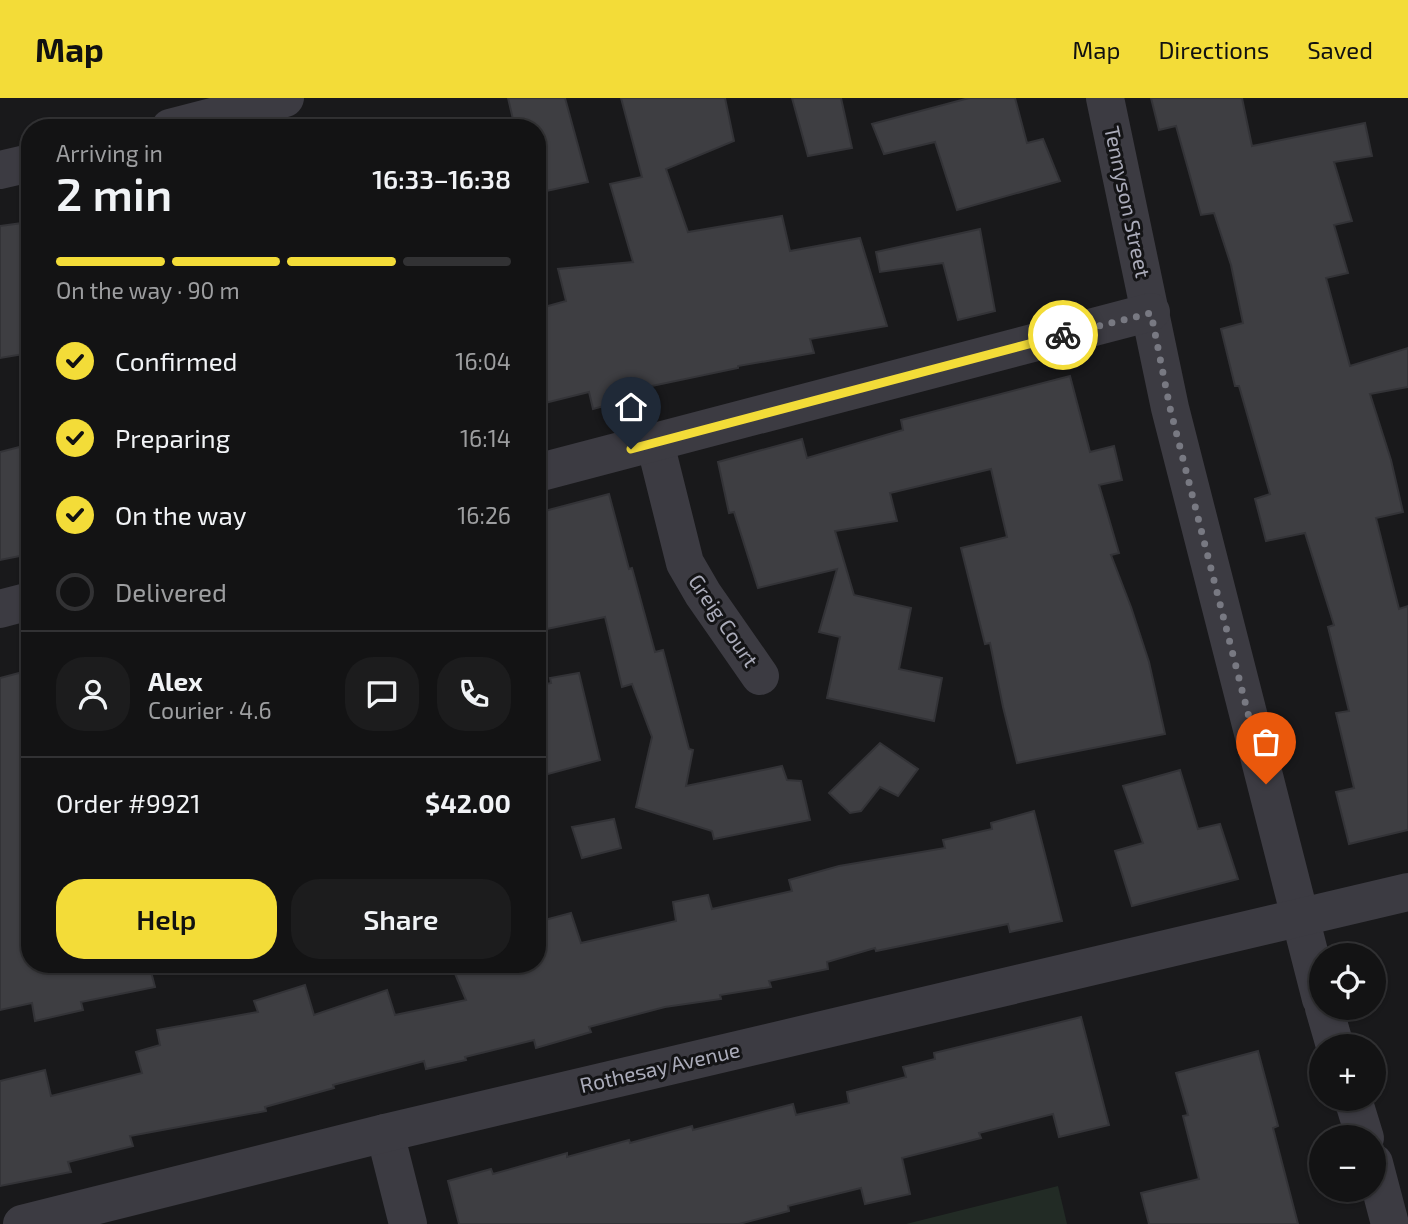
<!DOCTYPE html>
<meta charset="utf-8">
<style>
:root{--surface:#131314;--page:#1c1c1d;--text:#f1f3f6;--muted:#9d9ea0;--line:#323234;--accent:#f3dc38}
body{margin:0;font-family:"Exo 2",sans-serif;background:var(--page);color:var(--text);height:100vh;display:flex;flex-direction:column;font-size:26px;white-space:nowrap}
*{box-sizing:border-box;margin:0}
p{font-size:23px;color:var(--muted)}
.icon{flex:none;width:38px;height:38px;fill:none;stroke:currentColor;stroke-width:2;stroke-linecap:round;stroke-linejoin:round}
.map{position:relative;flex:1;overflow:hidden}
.details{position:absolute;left:21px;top:21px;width:525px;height:854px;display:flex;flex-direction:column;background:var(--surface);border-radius:28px;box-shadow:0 2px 5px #0004,0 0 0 2px var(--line)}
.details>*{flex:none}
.fabs{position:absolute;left:1309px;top:845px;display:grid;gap:14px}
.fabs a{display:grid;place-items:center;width:77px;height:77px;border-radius:50%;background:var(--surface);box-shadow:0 2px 5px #0004,0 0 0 2px var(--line);font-size:35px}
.pin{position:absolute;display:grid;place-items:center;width:60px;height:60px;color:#fff;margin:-72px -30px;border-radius:50% 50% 50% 0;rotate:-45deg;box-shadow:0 0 7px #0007}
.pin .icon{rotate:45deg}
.courier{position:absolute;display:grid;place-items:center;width:70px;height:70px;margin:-35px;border:5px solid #f3dc38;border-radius:50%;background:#fff;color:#222;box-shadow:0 2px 9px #0007}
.overview em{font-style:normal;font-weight:600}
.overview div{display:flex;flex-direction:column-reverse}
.overview{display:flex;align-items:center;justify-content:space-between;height:119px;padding:0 35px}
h1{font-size:46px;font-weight:600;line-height:52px}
.bar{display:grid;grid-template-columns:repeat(4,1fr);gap:10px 7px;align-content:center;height:84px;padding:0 35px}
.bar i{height:9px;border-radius:5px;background:var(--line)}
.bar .selected{background:var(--accent)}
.bar p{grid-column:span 4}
.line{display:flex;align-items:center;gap:18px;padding:0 35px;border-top:2px solid var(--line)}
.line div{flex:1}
.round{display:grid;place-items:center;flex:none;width:74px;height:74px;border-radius:28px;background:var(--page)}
ol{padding:0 35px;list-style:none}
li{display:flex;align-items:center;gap:21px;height:77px}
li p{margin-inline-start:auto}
li .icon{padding:7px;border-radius:50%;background:var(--accent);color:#111;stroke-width:4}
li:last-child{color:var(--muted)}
li i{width:38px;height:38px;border:4px solid var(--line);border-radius:50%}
.cta{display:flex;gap:14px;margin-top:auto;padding:14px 35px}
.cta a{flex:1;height:80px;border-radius:28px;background:var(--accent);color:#111;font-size:28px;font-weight:600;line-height:80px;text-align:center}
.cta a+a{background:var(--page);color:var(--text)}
header{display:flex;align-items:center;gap:42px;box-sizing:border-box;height:98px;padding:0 35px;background:var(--accent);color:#111}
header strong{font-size:33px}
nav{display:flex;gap:38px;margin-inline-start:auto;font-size:24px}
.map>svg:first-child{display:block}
.green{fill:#222b25}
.building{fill:#3e3e42;stroke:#333337;stroke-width:2}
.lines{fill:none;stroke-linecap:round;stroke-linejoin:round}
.street{stroke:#3c3b42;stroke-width:38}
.done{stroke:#787982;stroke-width:7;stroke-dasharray:0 12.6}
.route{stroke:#f3dc38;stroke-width:9}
.labels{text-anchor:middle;stroke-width:6;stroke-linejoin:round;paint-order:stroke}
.street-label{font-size:21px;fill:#abacba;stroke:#141416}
</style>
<header>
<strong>Map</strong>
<nav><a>Map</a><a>Directions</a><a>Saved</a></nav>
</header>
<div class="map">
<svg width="1408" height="1126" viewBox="0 0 1408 1126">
<rect width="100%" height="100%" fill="#19191b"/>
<!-- green -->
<polygon class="green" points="1058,1088 1067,1126 906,1126"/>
<!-- building -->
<g class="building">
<polygon points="508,0 565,0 588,84 537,95 537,30 515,30"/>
<polygon points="621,0 725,0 734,43 666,71 688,134 782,118 790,153 860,140 887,228 810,241 814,255 738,268 738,270 647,289 648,296 593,311 589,294 537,307 537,211 566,203 558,171 633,164 610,86 642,79"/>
<polygon points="792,0 841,0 852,50 808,58"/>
<polygon points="969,0 1015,0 1027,45 1043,41 1060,83 957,112 935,44 884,56 872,26"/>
<polygon points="1151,0 1242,0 1252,48 1365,25 1372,58 1334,64 1352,123 1334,127 1348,175 1326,180 1350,268 1408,250 1408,289 1370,296 1391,362 1403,414 1376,420 1399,511 1408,508 1408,732 1349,746 1336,694 1354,690 1336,615 1349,613 1328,529 1334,527 1305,435 1266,443 1255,401 1270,396 1239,288 1235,288 1221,231 1243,225 1231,167 1214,115 1201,117 1176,28 1159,32"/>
<polygon points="30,124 30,255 0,260 0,128"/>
<polygon points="980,131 995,213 958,222 943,165 880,174 876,154"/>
<polygon points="1070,278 1090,354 1114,348 1122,382 1099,387 1119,455 1111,457 1131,509 1149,564 1165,636 1017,665 1003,609 990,545 985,546 961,450 1007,439 991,371 890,395 897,423 835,433 854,497 911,510 899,571 942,580 934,623 827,600 840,539 819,534 837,471 758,490 734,414 729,415 718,364 802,341 807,360 903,332 901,322"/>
<polygon points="27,347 30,363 30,456 0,462 0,354"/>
<polygon points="609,396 629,471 632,470 655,554 663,552 689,651 693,652 686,688 782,668 787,682 801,683 810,722 714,741 712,733 636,709 652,639 632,586 622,589 605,519 537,533 537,415"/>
<polygon points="30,572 30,866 149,866 155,889 81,904 83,912 35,923 32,905 0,912 0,580"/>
<polygon points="579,575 600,662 537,679 537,588 551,585 550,580"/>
<polygon points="880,645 918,671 898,698 880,689 861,713 850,715 829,695"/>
<polygon points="1180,672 1198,731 1220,726 1238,781 1132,808 1115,753 1143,745 1123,688"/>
<polygon points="1034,713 1062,823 1010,834 1008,826 876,853 875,850 827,864 828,871 769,883 771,889 720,897 721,901 665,909 589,929 591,934 536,950 534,942 465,959 466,962 426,971 424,963 333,987 334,990 265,1009 266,1013 130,1038 133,1048 68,1064 71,1074 0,1088 0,983 45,972 51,998 142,975 136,954 160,947 157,932 258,914 254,903 305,887 314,917 387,892 395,917 466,902 451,866 537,866 537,824 571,815 581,845 676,823 673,804 708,797 712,811 792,793 789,782 839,768 945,750 943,742 992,731 991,725"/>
<polygon points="614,721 621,750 582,760 572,729"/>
<polygon points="1081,919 1109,1027 1059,1039 1053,1016 979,1035 981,1040 902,1060 910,1096 865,1106 861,1090 788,1108 789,1113 739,1126 459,1126 448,1083 491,1071 493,1076 567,1055 567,1059 629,1042 630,1045 692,1028 693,1032 793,1006 796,1017 849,1005 847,994 906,979 903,969 935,961 934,955"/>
<polygon points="1258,953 1278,1028 1273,1030 1298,1126 1149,1126 1141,1095 1199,1081 1183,1018 1188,1017 1176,975"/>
</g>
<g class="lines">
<!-- street -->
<g class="street">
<polyline points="1105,0 1170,310 1321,901"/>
<polyline points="170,30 285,0"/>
<polyline points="0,72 30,65"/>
<polyline points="655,345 685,465 703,496 760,578"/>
<polyline points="537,375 1151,214"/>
<polyline points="0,511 30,503"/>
<polyline points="1324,910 1335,948"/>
<polyline points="1353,1001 1365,1040"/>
<polyline points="385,1035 408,1126"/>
<polyline points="1374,1065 1390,1126"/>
<polyline points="22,1126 385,1035 1408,794"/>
</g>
</g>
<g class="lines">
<!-- done -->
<polyline class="done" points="1063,237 1151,215 1170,310 1266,686"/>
<!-- route -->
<polyline class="route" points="631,351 1063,237"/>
</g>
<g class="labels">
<!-- street labels -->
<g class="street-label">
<text transform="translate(1127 104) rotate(78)" y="7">Tennyson Street</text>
<text transform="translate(723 523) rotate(56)" y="7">Greig Court</text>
<text transform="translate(660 970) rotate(-13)" y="7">Rothesay Avenue</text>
</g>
</g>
</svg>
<div class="fabs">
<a><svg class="icon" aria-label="locate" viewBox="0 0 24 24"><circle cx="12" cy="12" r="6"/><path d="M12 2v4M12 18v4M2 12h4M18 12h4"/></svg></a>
<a>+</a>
<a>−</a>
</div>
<div class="pin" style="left:1266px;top:686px;background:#ea580c"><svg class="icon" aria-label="bag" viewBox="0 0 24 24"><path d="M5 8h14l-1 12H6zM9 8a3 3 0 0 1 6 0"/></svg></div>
<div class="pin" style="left:631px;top:351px;background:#1f2937"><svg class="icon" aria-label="home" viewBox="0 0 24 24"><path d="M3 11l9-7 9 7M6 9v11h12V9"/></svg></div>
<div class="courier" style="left:1063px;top:237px"><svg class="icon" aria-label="bike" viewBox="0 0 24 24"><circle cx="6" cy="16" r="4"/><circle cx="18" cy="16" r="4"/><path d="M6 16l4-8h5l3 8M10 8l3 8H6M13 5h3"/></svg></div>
<section class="details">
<div class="overview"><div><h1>2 min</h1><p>Arriving in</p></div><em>16:33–16:38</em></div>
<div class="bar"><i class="selected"></i><i class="selected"></i><i class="selected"></i><i></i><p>On the way · 90 m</p></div>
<ol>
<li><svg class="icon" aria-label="check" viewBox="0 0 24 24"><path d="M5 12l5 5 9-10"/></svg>Confirmed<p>16:04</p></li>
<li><svg class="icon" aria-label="check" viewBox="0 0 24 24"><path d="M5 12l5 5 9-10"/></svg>Preparing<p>16:14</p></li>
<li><svg class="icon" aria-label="check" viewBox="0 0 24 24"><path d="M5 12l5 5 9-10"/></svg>On the way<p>16:26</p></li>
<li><i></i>Delivered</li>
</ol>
<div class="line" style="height:126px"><a class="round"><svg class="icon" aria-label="person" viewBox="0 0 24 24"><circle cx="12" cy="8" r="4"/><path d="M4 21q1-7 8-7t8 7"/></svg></a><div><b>Alex</b><p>Courier · 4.6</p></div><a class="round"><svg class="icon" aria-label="chat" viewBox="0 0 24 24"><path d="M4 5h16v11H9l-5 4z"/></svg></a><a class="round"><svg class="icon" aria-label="phone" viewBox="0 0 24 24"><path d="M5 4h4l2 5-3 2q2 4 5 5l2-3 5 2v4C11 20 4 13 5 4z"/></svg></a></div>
<div class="line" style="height:91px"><div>Order #9921</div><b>$42.00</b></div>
<div class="cta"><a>Help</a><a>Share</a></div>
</section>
</div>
